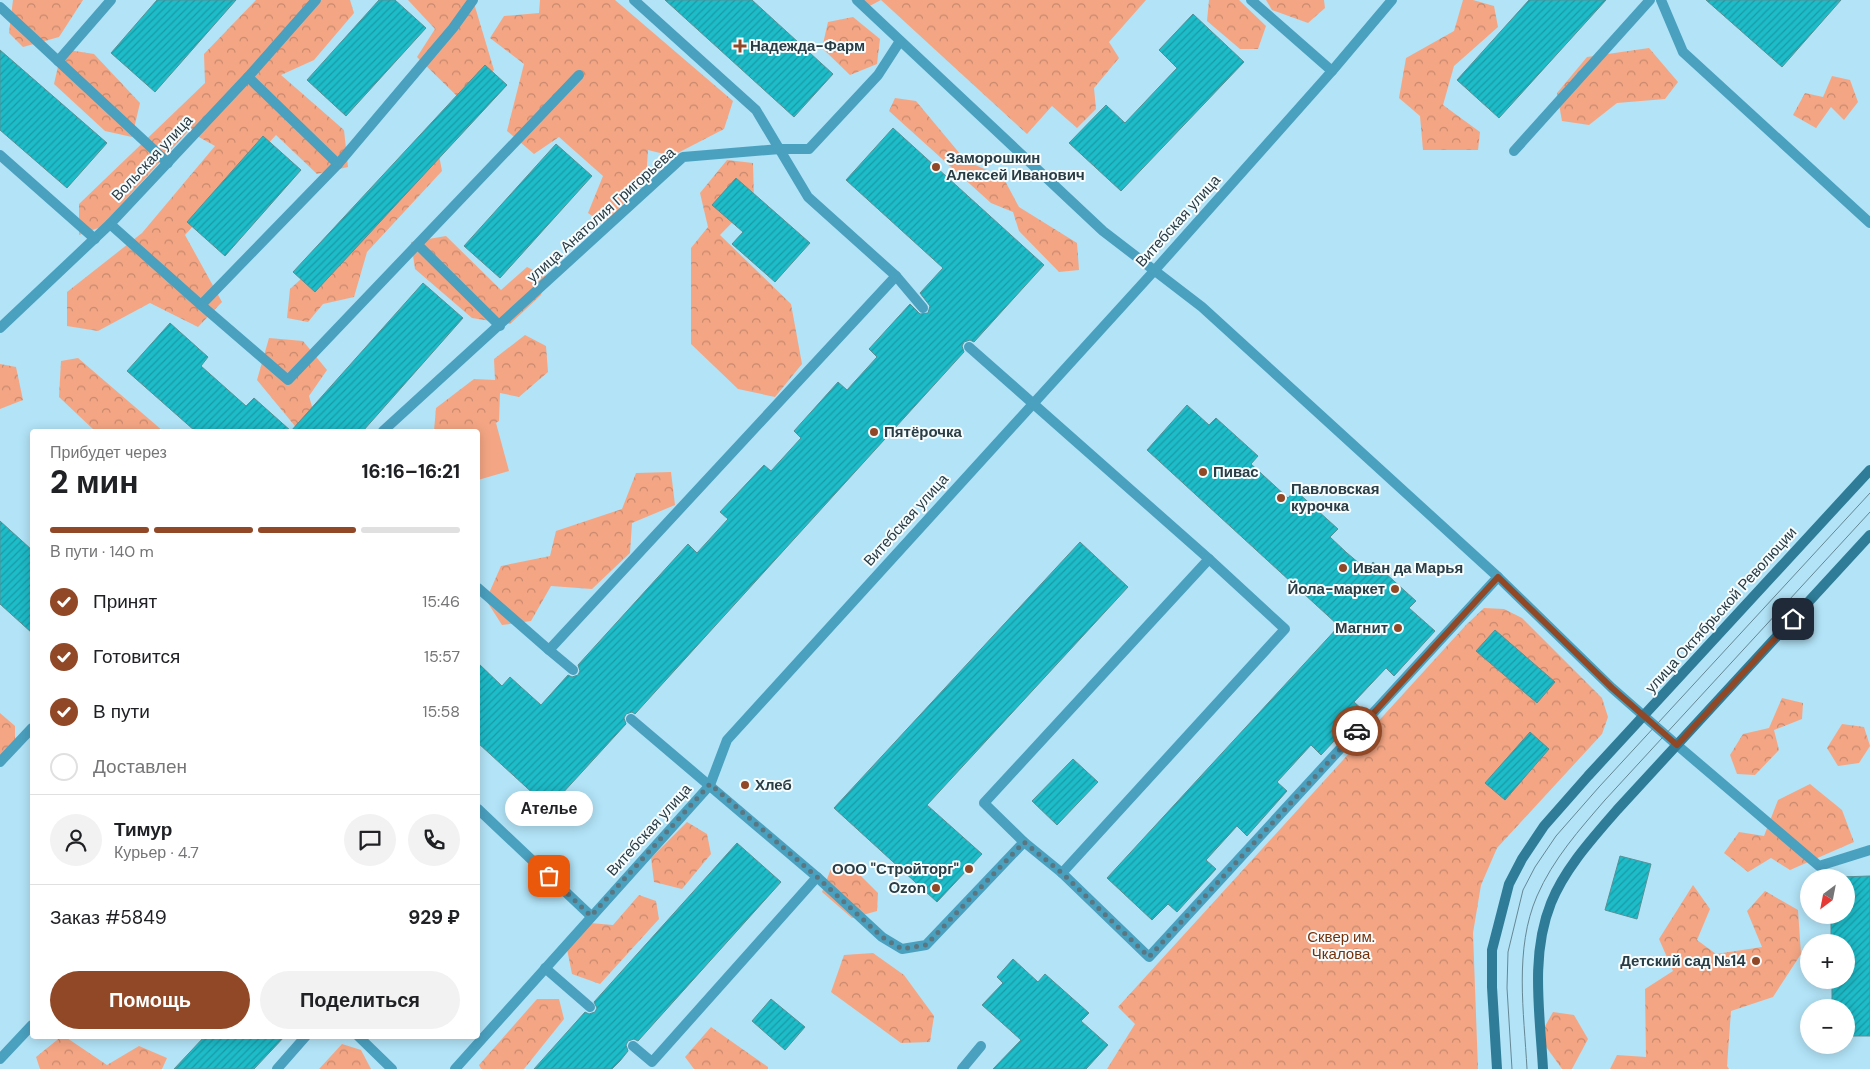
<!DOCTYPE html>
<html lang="ru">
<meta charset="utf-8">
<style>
:root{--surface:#fff;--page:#f2f2f2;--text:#202124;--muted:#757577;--line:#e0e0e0;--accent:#904826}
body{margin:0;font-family:"DM Sans",sans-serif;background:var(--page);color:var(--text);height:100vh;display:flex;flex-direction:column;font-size:19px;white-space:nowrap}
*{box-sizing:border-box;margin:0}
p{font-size:16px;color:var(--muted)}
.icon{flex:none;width:28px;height:28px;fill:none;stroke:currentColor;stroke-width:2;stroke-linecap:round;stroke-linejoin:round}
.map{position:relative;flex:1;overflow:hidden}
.panel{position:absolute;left:30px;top:429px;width:450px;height:610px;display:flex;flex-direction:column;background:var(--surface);border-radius:5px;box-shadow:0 2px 12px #0003}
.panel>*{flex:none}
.needle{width:32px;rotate:212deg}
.controls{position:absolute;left:1800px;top:869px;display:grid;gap:10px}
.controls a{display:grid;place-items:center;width:55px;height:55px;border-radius:50%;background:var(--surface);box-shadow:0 2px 12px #0003;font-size:25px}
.pin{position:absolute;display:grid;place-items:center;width:42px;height:42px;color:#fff;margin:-21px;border-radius:10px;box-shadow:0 2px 8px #0006}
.courier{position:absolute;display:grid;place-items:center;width:50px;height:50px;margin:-25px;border:4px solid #904826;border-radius:50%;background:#fff;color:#222;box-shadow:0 1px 6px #0007}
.bubble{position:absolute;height:35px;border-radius:18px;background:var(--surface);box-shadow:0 2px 12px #0003;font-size:16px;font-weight:800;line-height:35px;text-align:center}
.overview em{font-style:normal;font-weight:800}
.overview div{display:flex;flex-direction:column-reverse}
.overview{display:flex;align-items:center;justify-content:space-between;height:85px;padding:0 20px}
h1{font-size:32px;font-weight:800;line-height:38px}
.bar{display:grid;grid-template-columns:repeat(4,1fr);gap:8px 5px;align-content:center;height:60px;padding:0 20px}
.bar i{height:6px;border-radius:4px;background:var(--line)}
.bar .active{background:var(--accent)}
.bar p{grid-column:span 4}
.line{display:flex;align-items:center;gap:12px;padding:0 20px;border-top:1px solid var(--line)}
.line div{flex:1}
.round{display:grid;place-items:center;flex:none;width:52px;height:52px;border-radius:26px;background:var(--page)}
ol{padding:0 20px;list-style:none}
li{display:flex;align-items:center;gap:15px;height:55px}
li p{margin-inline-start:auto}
li .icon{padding:5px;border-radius:50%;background:var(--accent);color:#fff;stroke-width:4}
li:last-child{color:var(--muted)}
li i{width:28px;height:28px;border:2px solid var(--line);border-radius:50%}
.action{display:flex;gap:10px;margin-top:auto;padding:10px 20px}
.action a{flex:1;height:58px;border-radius:30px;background:var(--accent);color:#fff;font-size:20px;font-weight:800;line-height:58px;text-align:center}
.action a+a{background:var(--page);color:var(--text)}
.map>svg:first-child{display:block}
.forest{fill:url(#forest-crowns)}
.pitch{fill:#f4a684}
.building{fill:url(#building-hatch);stroke:#5a9095}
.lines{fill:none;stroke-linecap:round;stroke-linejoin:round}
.service{stroke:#4aa0bf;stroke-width:10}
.minor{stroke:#4aa0bf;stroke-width:10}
.tertiary{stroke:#4aa0bf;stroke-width:10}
.secondary{stroke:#2e7c97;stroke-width:10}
.tram{stroke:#668794;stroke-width:1}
.done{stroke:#597783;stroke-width:5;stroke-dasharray:0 9}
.route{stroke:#904826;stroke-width:6}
.poi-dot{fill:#904826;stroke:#f7fcfe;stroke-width:2}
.labels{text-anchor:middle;stroke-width:4;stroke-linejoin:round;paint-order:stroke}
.poi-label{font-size:15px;font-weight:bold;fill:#293d45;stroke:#f7fcfe;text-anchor:start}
.street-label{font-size:15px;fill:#293d45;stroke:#f7fcfe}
.park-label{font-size:15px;fill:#753009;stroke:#f7fcfe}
</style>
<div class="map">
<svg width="1870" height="1069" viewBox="0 0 1870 1069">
<defs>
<pattern id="forest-crowns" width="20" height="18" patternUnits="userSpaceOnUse" patternTransform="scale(1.25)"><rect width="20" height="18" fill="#f4a684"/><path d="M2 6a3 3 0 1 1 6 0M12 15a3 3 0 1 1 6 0" fill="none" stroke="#c6886e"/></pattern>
<pattern id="building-hatch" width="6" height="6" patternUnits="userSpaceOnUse" patternTransform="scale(1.25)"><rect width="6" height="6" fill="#1dbcc9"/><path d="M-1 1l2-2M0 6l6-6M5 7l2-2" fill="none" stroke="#1a9aa5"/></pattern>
</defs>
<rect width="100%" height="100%" fill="#b2e3f7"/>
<!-- forest -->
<g class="forest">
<polygon points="13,0 83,0 59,37 23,47 9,33"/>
<polygon points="256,0 350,0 354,13 314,60 281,75 344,130 348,167 317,174 276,135 185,235 222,302 198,327 150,303 98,331 67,326 67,292 142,233 215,146 188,131 101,227 79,235 79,204 205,83 204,54"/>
<polygon points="408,0 473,0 494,70 459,98 417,57 435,29"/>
<polygon points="540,0 615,0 733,101 724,129 672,156 648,150 646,180 604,224 588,213 603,176 559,137 534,154 507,131 524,64 490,38 504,16 539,13"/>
<polygon points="851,0 1146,0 1109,42 1119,58 1094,88 1096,109 1077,128 1052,106 1027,134 881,0 862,10"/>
<polygon points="1209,0 1239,0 1266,26 1258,49 1240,49 1207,21"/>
<polygon points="1266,0 1324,0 1325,8 1308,23 1272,10"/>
<polygon points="1463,0 1473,0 1494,6 1498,27 1454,66 1443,105 1480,132 1478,150 1423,150 1420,116 1399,98 1406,58 1454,31"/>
<polygon points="853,17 880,39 877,64 850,75 822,48 828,22"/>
<polygon points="1649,48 1678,82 1665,99 1617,103 1589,125 1562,121 1557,93 1587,57"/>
<polygon points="62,49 94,54 140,103 132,137 105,131 54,84"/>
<polygon points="1832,76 1850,80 1858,102 1844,120 1831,107 1816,128 1793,115 1805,93 1823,97"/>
<polygon points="895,98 916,101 966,161 1003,177 1019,207 1077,243 1079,270 1059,272 1019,231 1013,212 991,203 889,111"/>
<polygon points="437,145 442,171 367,252 354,297 323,304 308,322 287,318 290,289 347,237"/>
<polygon points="727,160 753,163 754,200 720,235 791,304 802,364 775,397 738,389 691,344 691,248 708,227 700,193"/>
<polygon points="446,236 501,290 527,267 546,276 541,295 510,324 472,318 415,269 411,242"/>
<polygon points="525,335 546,346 548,372 519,397 500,393 499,421 478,434 478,431 434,431 436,408 474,379 495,380 494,359"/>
<polygon points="269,338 303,341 327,370 309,396 319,431 299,431 257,380"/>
<polygon points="78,358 163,431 95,431 59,397 61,361"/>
<polygon points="0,364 16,367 23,400 0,409"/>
<polygon points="671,472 675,505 632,523 630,553 592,589 551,586 531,621 502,625 486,600 501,566 550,556 556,531 622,509 636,473"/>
<polygon points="1484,608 1504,609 1522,618 1602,698 1608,717 1602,734 1497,848 1481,885 1473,933 1478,1069 1107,1069 1135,1024 1118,1007 1466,625"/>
<polygon points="1782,698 1803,703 1802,719 1774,730 1779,750 1755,775 1737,774 1730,755 1743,734 1769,728"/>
<polygon points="0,713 15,726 15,751 0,761"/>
<polygon points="1842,724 1864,727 1870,746 1859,763 1838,766 1827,748"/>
<polygon points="1810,784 1842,810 1854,842 1790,870 1771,858 1748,872 1724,853 1739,832 1764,836 1778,800"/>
<polygon points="687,822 707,834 711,854 682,889 654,882 651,858"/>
<polygon points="832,866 855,870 878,893 877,911 852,918 822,892"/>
<polygon points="1693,885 1710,909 1697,940 1716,954 1762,947 1747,911 1765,891 1798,910 1801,954 1773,997 1731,1011 1727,1066 1729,1069 1610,1069 1617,1055 1646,1057 1645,989 1673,971 1659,939"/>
<polygon points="639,895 656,901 659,919 600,984 572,974 567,949 590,923 613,925"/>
<polygon points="873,953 904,975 934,1016 930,1042 901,1043 831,992 844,955"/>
<polygon points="537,999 559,999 564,1019 524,1069 481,1069 479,1065"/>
<polygon points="1553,1012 1574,1015 1588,1039 1572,1069 1562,1069 1539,1037"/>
<polygon points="711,1027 768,1067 768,1069 694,1069 685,1057"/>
<polygon points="62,1036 64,1036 107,1065 139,1046 167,1058 162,1069 40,1069 36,1057"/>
<polygon points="342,1044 361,1050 371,1069 319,1069"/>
</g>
<!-- pitch -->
<polygon class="pitch" points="496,423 509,471 478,480 478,431 469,431"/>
<!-- building -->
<g class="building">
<polygon points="157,0 236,0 155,92 111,53"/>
<polygon points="379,0 395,0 426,28 346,116 307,80"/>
<polygon points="665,0 752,0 833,74 794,117"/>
<polygon points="1529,0 1606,0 1499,118 1457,80"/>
<polygon points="1706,0 1841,0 1782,67"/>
<polygon points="1193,14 1244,62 1121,191 1069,143 1106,105 1125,123 1177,68 1159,50"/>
<polygon points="0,50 107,143 67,188 0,130"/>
<polygon points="485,65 507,85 315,292 293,272"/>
<polygon points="893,128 1044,265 974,342 970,340 964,342 962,346 964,352 635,714 632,712 626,714 624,718 626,724 549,808 478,743 478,663 502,686 510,677 541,705 568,675 572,677 578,675 580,671 578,665 688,544 697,553 728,519 720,512 764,465 771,471 801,438 794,431 838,382 847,390 877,357 869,349 910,304 920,314 928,313 930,306 920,293 943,268 846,180"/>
<polygon points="263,136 301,170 225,256 187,222"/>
<polygon points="556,144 592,176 500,278 464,246"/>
<polygon points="736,178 810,243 775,282 732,244 743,232 712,205"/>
<polygon points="423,283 463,318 363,431 195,431 127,371 170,323 208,357 201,366 246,406 254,398 291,431"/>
<polygon points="1187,405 1209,425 1216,418 1258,456 1251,464 1288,498 1295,490 1338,529 1330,537 1347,553 1366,569 1373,562 1416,601 1409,608 1435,631 1394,676 1386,668 1354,702 1363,710 1321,755 1311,745 1277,782 1287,791 1247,836 1237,826 1206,860 1216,869 1177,912 1168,904 1152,920 1107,878 1339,626 1147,450"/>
<polygon points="0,521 32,550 32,633 0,604"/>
<polygon points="1080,542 1128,587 927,805 982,854 937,902 834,808"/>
<polygon points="1495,630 1555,682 1537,703 1476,651"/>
<polygon points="1530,732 1549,749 1505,800 1485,783"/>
<polygon points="1073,759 1098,782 1057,825 1032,801"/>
<polygon points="737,843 781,882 638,1041 634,1039 628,1041 626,1045 628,1051 620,1061 612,1069 534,1069 585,1012 589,1014 595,1012 597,1008 594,1002"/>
<polygon points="1620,856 1651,864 1637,919 1605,910"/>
<polygon points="1870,876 1870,1036 1846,1036 1846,1008 1832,1008 1832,980 1846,980 1846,942 1831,942 1831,915 1846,915 1846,878 1840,877"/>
<polygon points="1013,959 1038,982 1045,974 1089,1013 1081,1021 1108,1045 1086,1069 993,1069 1021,1040 982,1005 1003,983 997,977"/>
<polygon points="771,999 805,1027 785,1050 752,1021"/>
<polygon points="205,1036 285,1036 254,1069 174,1069"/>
</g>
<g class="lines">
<!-- service -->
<g class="service">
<polyline points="1661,0 1683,52 1870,223"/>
<polyline points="0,7 168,163"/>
<polyline points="58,61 111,0"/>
<polyline points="248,77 338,164"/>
<polyline points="1514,151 1650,0"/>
<polyline points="0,155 95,239"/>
<polyline points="110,224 201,305 338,164 453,28 473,0"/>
<polyline points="418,245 500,326"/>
<polyline points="896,276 923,308"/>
<polyline points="201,305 288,380 579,75"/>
<polyline points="969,347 1209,559 1285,629 1062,873"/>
<polyline points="1209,559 984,803 1024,842 1062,873 1149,957 1498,577"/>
<polyline points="478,588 549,650 896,276 808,197 756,110 634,0"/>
<polyline points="549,650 573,670"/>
<polyline points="631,719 817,877 882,937 902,949 926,945 1024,842"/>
<polyline points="1677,745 1819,866 1870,850"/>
<polyline points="478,809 591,916"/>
<polyline points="545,968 590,1007"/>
<polyline points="358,1036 392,1069"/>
<polyline points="633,1046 652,1062 817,877"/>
<polyline points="0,1059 32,1025"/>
<polyline points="277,1069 306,1036"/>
<polyline points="962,1069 981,1046"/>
</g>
<!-- minor -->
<g class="minor">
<polyline points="1251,0 1332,71"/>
<polyline points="0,328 110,224 248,77 316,0"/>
<polyline points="383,431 683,157 780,149 809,149 878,75 900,41"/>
<polyline points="0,762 32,728"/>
<polyline points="455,1069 710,785 727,740 1154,271 1332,71 1392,0"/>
</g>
<!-- tertiary -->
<polyline class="tertiary" points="857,0 1103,231 1202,307 1498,577 1612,688 1677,745"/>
<!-- secondary -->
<g class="secondary">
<polyline points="1497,1069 1492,987 1492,950 1509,884 1522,859 1544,826 1588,776 1870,470"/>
<path d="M1543,1069c-3,-55 -13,-114 8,-166 14,-35 42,-65 66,-93l253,-275"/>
</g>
<!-- tram -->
<g class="tram">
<polyline points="1512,1069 1507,988 1508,952 1523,890 1535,867 1556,836 1599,787 1870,493"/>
<path d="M1527,1069c-3,-57 -13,-120 10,-173 16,-37 43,-67 68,-96l265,-288"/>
</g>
</g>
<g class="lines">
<!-- done -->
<polyline class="done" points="549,876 591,916 710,784 817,877 882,937 902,949 926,945 1024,842 1062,873 1149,957 1357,731"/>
<!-- route -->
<polyline class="route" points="1357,731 1498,577 1612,688 1677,745 1793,619"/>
</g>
<!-- markers -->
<g class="poi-dot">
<path d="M737.5 38.5h5v5h5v5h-5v5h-5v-5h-5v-5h5z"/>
<circle cx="936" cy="167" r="5"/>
<circle cx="874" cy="432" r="5"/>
<circle cx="1203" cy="472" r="5"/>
<circle cx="1281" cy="498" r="5"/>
<circle cx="1343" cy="568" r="5"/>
<circle cx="1395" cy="589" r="5"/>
<circle cx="1398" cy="628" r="5"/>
<circle cx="745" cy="785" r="5"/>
<circle cx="969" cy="869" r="5"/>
<circle cx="936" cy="888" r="5"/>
<circle cx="1756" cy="961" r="5"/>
</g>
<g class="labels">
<!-- poi labels -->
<g class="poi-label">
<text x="750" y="51">Надежда-Фарм</text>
<text x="946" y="163">Заморошкин<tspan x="946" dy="17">Алексей Иванович</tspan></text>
<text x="884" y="437">Пятёрочка</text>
<text x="1213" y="477">Пивас</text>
<text x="1291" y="494">Павловская<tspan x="1291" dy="17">курочка</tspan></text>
<text x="1353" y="573">Иван да Марья</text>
<text x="1385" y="594" text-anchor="end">Йола-маркет</text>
<text x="1388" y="633" text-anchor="end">Магнит</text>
<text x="755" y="790">Хлеб</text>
<text x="959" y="874" text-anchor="end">ООО "Стройторг"</text>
<text x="926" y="893" text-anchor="end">Ozon</text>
<text x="1746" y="966" text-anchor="end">Детский сад №14</text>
</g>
<!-- street labels -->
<g class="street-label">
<text transform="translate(152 158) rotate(-47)" y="5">Вольская улица</text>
<text transform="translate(601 215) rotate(-42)" y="5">улица Анатолия Григорьева</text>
<text transform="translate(1178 221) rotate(-48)" y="5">Витебская улица</text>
<text transform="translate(906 520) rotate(-48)" y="5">Витебская улица</text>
<text transform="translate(1721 610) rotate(-48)" y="5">улица Октябрьской Революции</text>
<text transform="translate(649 830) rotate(-48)" y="5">Витебская улица</text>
</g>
<!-- park labels -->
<g class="park-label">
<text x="1341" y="942">Сквер им.<tspan x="1341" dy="17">Чкалова</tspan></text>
</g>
</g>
</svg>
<div class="controls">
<a><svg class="needle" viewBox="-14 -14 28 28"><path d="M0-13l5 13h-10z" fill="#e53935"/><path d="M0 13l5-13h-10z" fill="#757577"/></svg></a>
<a>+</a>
<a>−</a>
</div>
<div class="pin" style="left:549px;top:876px;background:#ea580c"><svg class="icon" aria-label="bag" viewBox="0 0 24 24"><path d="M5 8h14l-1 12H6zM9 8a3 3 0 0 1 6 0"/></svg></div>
<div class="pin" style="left:1793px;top:619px;background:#1f2937"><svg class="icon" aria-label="home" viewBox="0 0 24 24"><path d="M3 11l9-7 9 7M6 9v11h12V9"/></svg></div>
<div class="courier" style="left:1357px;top:731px"><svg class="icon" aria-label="car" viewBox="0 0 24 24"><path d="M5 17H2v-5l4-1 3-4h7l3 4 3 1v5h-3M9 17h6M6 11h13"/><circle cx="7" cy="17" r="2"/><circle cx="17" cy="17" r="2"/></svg></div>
<div class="bubble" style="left:505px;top:791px;width:88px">Ателье</div>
<section class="panel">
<div class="overview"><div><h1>2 мин</h1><p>Прибудет через</p></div><em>16:16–16:21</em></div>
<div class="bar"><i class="active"></i><i class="active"></i><i class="active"></i><i></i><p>В пути · 140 m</p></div>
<ol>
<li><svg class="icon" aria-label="check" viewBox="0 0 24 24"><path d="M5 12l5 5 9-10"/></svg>Принят<p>15:46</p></li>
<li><svg class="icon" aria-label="check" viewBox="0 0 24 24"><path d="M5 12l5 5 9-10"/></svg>Готовится<p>15:57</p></li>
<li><svg class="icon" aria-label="check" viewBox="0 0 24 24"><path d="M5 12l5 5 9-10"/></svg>В пути<p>15:58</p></li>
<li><i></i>Доставлен</li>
</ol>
<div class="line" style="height:90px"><a class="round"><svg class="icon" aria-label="person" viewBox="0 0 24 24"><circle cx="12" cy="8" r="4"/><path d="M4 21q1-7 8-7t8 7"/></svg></a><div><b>Тимур</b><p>Курьер · 4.7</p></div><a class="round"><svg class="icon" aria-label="chat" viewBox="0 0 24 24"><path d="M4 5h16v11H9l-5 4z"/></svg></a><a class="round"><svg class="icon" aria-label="phone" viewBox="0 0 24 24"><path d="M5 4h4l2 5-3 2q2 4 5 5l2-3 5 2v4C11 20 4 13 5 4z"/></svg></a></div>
<div class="line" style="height:65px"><div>Заказ #5849</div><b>929 ₽</b></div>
<div class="action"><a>Помощь</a><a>Поделиться</a></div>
</section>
</div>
